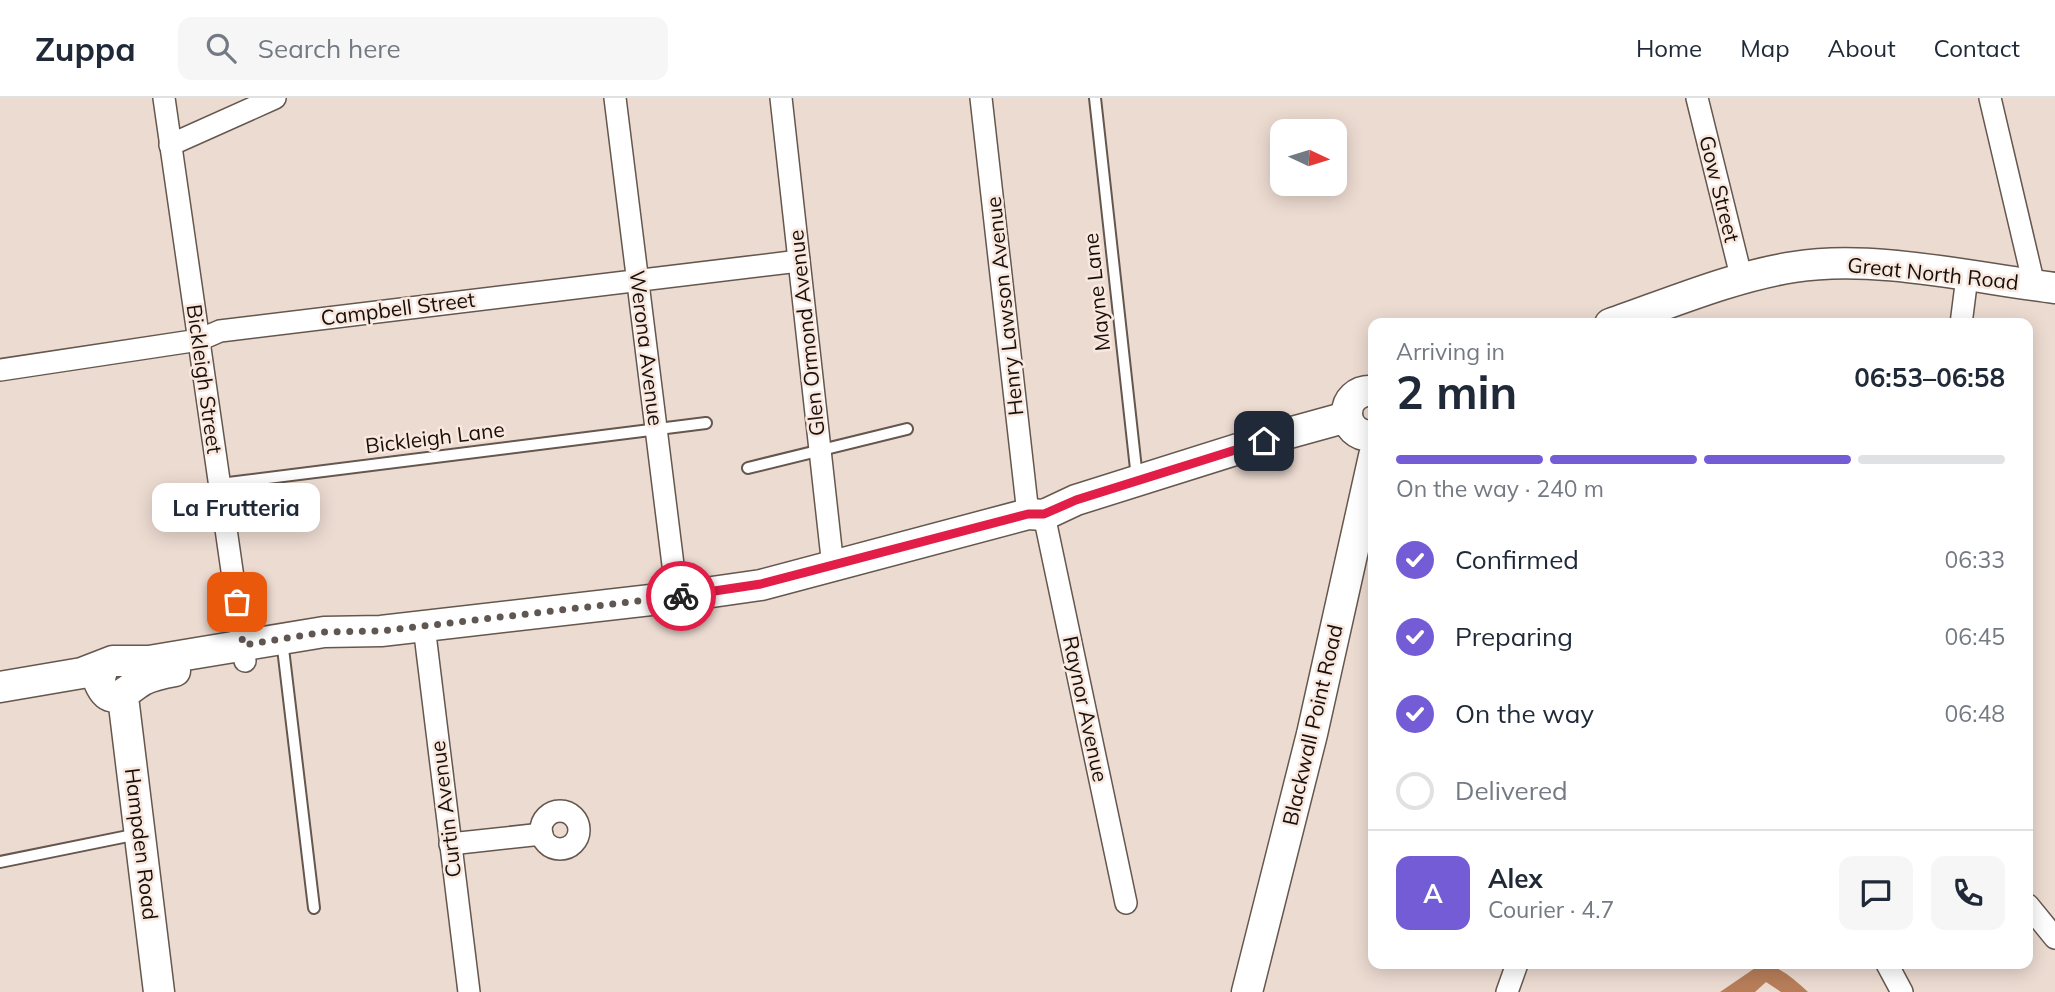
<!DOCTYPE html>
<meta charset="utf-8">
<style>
:root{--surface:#fff;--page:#f6f6f7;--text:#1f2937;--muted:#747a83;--line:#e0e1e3;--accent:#755cd7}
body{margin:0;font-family:Mulish,sans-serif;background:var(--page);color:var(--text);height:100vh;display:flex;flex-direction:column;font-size:26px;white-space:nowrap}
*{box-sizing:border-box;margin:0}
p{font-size:23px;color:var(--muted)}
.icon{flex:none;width:38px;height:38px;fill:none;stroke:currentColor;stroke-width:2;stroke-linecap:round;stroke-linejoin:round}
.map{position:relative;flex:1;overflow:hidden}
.drawer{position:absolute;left:1368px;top:220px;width:665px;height:651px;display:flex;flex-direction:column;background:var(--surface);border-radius:14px;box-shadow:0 4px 18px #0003}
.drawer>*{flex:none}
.needle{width:46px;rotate:94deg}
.controls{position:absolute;left:1270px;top:21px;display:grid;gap:14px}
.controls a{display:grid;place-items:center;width:77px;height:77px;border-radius:14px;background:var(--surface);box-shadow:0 4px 18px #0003;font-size:35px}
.pin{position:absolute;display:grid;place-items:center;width:60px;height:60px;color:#fff;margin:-30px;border-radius:14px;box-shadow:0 4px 10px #0006}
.courier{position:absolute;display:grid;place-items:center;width:70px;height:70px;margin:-35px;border:5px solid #e11d48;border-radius:50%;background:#fff;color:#222;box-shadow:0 2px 9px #0007}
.bubble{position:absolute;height:49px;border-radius:14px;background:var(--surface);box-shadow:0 4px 18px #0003;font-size:23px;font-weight:700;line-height:49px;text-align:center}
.headline em{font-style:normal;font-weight:700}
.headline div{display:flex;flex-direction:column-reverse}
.headline{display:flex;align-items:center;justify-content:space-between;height:119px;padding:0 28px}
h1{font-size:46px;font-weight:700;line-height:52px}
.bar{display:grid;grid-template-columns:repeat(4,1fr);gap:10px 7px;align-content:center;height:84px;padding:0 28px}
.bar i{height:9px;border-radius:5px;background:var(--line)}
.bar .selected{background:var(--accent)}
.bar p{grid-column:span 4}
.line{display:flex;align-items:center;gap:18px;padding:0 28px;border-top:2px solid var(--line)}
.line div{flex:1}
.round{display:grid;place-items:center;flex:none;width:74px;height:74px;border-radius:14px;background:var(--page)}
ol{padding:0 28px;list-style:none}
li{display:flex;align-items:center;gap:21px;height:77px}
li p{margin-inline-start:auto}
li .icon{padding:7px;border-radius:50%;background:var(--accent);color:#fff;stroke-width:4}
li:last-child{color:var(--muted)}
li i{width:38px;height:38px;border:4px solid var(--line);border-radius:50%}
header{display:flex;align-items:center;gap:42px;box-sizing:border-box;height:98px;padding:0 35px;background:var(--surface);border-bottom:2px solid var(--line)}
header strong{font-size:33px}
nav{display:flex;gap:38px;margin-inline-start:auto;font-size:24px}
.search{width:490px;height:63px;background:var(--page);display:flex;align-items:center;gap:18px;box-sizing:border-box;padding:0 24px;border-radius:14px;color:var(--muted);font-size:26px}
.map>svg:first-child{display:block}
.water{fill:#b87e59}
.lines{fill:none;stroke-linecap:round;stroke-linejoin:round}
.lane-casing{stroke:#65574e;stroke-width:14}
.street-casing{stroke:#65574e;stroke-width:24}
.secondary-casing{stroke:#65574e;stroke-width:33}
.lane{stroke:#fff;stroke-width:10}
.street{stroke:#fff;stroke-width:21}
.secondary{stroke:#fff;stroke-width:30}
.done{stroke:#615752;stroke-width:7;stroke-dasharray:0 12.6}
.route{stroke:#e11d48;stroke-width:9}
.labels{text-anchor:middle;stroke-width:5;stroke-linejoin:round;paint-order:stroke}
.street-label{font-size:21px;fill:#16100d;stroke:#fae8de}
</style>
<header>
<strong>Zuppa</strong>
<div class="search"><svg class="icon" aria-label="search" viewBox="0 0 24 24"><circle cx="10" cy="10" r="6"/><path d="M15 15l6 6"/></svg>Search here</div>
<nav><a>Home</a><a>Map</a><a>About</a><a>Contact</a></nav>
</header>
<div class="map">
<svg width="2055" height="894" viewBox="0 0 2055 894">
<rect width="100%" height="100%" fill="#ecdbd1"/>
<!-- water -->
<path class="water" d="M1761,866c17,0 35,17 47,28h-27l-15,-10 -11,10h-35z"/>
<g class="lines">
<defs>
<g id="lane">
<polyline points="1095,0 1137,380"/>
<polyline points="748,370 907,331"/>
<polyline points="220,386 706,325"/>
<polyline points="282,542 314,810"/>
<polyline points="0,764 138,736"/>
</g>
<g id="street">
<polyline points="164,0 245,563"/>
<polyline points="615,0 677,499"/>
<polyline points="781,0 833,469"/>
<polyline points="981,0 1028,416"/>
<polyline points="1697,0 1742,182"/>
<polyline points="1990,0 2034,187"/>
<polyline points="170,47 275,0"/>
<polyline points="1961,226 1967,179"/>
<polyline points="0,272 199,242 220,233 799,163"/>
<polyline points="1044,417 1126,805"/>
<polyline points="424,528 469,894"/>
<circle cx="560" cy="732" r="19"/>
<polyline points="450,746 542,736"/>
<polyline points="2028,807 2055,840"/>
<polyline points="1887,866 1902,894"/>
<polyline points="1507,894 1517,866"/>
</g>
<g id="secondary">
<path d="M1610,226c58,-20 124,-48 184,-57 80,-13 180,11 261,21"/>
<path d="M1374,293c-36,-3 -36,47 0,45"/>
<path d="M103,569l-4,15c12,29 28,7 44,-2 10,-5 21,-7 32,-9"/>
<polyline points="0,589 82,575 113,563 149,563 324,534 381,533 677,499 761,487 1028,416 1044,417 1076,402 1289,335 1347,319"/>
<polyline points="120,598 124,607 159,894"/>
<polyline points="1247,894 1312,636 1374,358"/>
</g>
</defs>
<!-- lane casing -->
<use href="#lane" class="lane-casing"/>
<!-- street casing -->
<use href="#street" class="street-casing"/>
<!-- secondary casing -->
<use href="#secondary" class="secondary-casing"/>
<!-- lane -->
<use href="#lane" class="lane"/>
<!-- street -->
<use href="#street" class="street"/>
<!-- secondary -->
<use href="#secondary" class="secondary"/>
</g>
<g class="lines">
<!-- done -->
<polyline class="done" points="237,504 243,547 324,534 381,533 681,498"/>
<!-- route -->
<polyline class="route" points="681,498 761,486 1028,416 1044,416 1076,402 1264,343"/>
</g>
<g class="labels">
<!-- street labels -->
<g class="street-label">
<text transform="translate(1719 91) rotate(76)" y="7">Gow Street</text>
<text transform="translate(1933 176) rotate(6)" y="7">Great North Road</text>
<text transform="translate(1097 194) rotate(-96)" y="7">Mayne Lane</text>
<text transform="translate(1005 208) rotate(-96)" y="7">Henry Lawson Avenue</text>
<text transform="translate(398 211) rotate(-7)" y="7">Campbell Street</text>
<text transform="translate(807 235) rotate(-96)" y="7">Glen Ormond Avenue</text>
<text transform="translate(646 250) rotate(83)" y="7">Werona Avenue</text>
<text transform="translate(204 281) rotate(82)" y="7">Bickleigh Street</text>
<text transform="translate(435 340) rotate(-7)" y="7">Bickleigh Lane</text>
<text transform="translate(1085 611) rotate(78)" y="7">Raynor Avenue</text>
<text transform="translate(1313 627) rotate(-77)" y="7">Blackwall Point Road</text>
<text transform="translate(446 711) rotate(-97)" y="7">Curtin Avenue</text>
<text transform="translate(141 746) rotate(83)" y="7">Hampden Road</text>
</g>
</g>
</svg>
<div class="controls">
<a><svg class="needle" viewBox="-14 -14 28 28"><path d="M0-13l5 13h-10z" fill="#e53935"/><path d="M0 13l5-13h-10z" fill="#747a83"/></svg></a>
</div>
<div class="pin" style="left:237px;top:504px;background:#ea580c"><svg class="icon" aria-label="bag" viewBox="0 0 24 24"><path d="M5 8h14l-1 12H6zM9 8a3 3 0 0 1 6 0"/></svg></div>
<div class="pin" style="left:1264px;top:343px;background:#1f2937"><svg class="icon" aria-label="home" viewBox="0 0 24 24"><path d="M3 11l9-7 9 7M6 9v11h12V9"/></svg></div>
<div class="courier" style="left:681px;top:498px"><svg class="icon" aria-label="bike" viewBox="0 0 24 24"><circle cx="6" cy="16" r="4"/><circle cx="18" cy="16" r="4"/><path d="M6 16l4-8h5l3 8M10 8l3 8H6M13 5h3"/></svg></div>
<div class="bubble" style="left:152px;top:385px;width:168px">La Frutteria</div>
<section class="drawer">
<div class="headline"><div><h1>2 min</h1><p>Arriving in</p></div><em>06:53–06:58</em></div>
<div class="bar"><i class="selected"></i><i class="selected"></i><i class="selected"></i><i></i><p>On the way · 240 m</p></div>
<ol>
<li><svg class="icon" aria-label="check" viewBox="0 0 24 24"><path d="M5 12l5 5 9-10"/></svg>Confirmed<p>06:33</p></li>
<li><svg class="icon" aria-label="check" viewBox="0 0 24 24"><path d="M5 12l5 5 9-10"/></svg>Preparing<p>06:45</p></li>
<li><svg class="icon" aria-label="check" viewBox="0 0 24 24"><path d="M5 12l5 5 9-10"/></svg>On the way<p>06:48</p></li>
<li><i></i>Delivered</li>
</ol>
<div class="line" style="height:126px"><b class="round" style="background:var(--accent);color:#fff">A</b><div><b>Alex</b><p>Courier · 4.7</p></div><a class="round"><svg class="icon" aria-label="chat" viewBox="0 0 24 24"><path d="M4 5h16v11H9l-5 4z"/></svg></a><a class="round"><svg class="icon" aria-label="phone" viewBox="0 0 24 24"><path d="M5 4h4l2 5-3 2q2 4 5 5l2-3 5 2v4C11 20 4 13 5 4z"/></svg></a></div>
</section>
</div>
